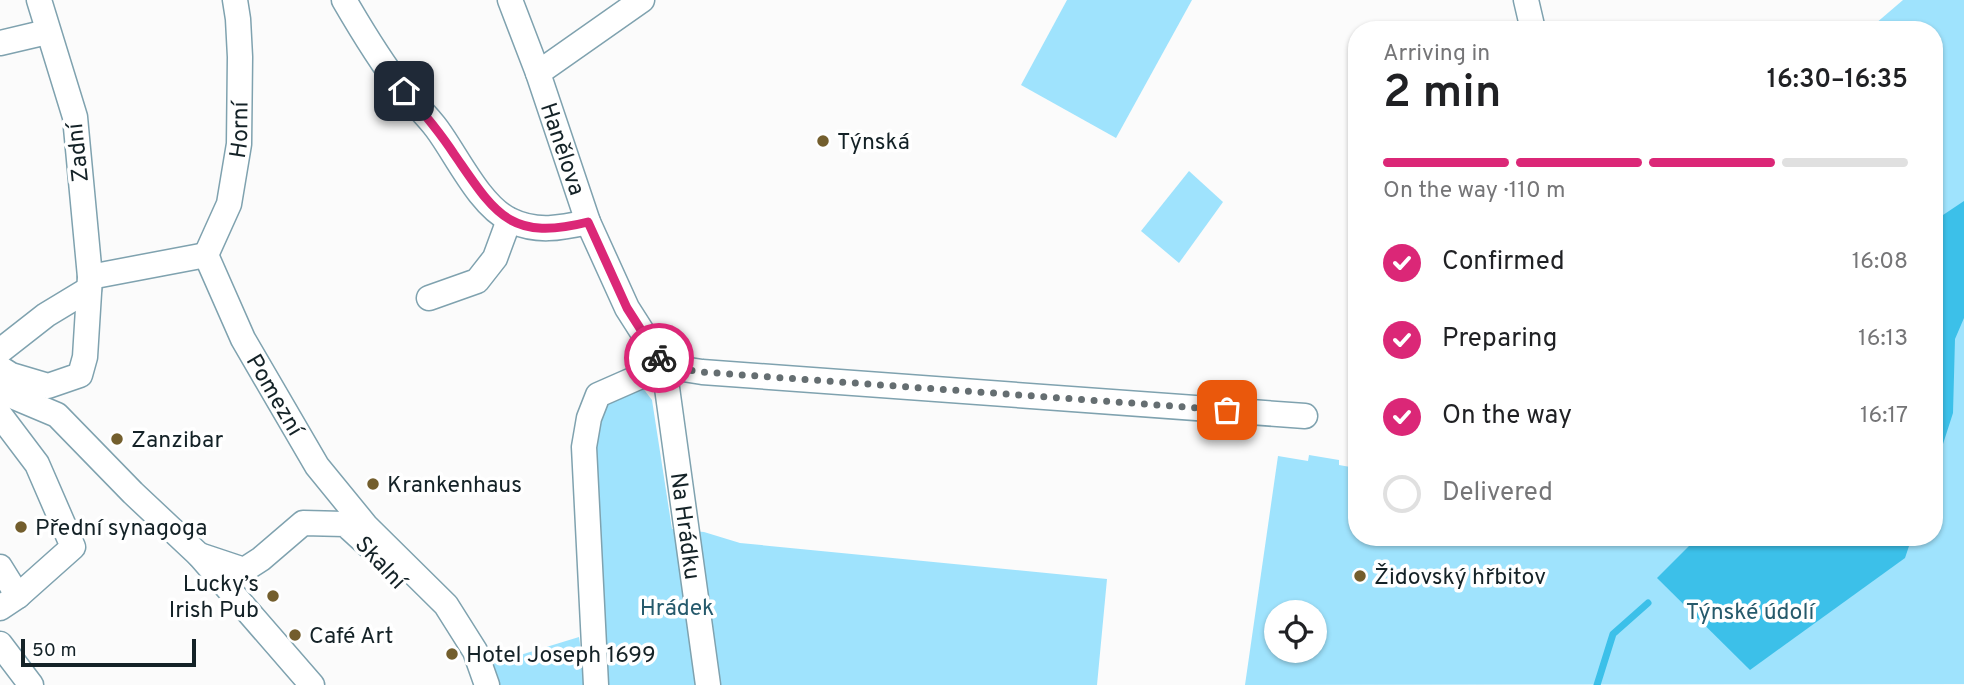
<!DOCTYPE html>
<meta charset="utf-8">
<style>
:root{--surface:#fff;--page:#f6f6f6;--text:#202124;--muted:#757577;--line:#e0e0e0;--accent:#db2777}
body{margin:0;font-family:Overpass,sans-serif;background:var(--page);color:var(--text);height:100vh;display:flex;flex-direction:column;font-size:26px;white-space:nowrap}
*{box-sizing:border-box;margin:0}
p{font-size:23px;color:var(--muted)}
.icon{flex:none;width:38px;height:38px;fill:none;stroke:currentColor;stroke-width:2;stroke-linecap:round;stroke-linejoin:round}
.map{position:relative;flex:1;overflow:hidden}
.sheet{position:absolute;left:1348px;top:21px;width:595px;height:525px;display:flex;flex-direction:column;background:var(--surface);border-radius:28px;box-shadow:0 2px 5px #0004}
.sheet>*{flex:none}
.tools{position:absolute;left:1264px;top:600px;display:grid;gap:14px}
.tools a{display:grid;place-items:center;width:63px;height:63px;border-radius:50%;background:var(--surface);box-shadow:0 2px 5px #0004;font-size:35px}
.scale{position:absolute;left:21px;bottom:18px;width:175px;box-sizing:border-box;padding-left:7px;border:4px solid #142227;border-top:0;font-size:19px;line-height:24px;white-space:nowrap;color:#142227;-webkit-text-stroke:5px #fff;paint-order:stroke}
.pin{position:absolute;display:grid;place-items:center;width:60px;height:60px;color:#fff;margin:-30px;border-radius:14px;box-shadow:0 4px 10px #0006}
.courier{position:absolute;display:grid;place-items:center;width:70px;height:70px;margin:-35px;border:5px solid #db2777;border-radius:50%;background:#fff;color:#222;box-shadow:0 2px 9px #0007}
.summary em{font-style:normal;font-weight:600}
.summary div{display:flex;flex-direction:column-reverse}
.summary{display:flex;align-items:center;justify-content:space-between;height:119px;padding:0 35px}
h1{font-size:46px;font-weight:600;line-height:52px}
.bar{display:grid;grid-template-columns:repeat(4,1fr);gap:10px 7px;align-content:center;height:84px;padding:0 35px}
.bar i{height:9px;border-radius:5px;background:var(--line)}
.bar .current{background:var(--accent)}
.bar p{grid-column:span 4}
ol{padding:0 35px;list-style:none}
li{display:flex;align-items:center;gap:21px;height:77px}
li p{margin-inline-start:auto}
li .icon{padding:7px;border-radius:50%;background:var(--accent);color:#fff;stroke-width:4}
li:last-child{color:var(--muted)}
li i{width:38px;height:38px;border:4px solid var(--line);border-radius:50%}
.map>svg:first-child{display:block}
.green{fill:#9fe3fd;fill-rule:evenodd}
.water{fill:#3cc0e9}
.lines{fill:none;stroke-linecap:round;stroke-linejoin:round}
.stream{stroke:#3cc0e9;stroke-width:7}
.minor-casing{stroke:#7fa2af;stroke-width:27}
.minor{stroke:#fff;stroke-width:24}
.done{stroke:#656e71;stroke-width:7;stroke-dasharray:0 12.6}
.route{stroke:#db2777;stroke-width:9}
.poi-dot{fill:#735e2d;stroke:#fff;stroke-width:2.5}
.labels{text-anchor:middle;stroke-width:7;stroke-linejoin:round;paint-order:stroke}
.street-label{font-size:23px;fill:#142227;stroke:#fff}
.poi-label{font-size:23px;fill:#142227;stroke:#fff;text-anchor:start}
.park-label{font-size:23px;fill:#265a6c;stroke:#fff}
</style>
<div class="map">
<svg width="1964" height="685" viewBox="0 0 1964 685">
<rect width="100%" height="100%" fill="#fbfbfb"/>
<!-- green -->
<g class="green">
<polygon points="1067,0 1192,0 1116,138 1021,85"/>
<path d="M1903,0h61v684l-719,1 33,-229 30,5 1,-6 30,5v5l17,3v69h578v-507h-66zM1276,612h38v39h-38z"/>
<polygon points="1189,171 1223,202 1179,263 1141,231"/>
<polygon points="642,387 652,400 672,529 704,532 740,543 1107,579 1097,685 605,685 593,454 604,406"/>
<polygon points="579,637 586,685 497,685 491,664"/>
</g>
<!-- water -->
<g class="water">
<polygon points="1964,201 1964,318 1955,339 1953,413 1934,472 1934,221"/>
<polygon points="1698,537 1912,537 1905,558 1750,670 1657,578"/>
</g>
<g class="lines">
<!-- stream -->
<polyline class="stream" points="1597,685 1613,634 1648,603"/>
<defs>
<g id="minor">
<path d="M344,0c18,31 36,61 58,89 11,14 25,26 35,40 20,27 43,77 73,91 26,13 51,8 78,2"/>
<path id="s1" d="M510,0l28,73 50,149 39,86 37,58 44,319"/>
<polyline points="1526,0 1533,30"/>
<polyline points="0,43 47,32"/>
<polyline points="538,73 642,0"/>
<path id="s2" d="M206,255l37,84 74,127 49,60 80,79 29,46 12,34"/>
<path id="s3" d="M206,255l23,-51 10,-60 1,-87 -2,-38 -3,-19"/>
<polyline points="90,277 206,255"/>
<polyline points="429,298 477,281 495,258 509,220"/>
<polyline points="0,351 46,315 89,289"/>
<polyline points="664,366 702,372 1305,416"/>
<polyline points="0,368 11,375 48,386 80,375 85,357 90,277 75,117 39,0"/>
<polyline points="0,391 57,415 133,493 199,555 312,685"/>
<polyline points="0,415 37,464 73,547 18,596 0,608"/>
<polyline points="199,555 244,570 261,559 303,523 345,524 368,545"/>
<polyline points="0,567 18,596"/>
<polyline points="0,644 31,685"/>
<polyline points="596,685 584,447 589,418 598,395 664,366"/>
</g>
</defs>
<!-- minor casing -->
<use href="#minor" class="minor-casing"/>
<!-- minor -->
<use href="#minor" class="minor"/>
</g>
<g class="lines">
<!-- done -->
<polyline class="done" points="659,358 664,366 702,372 1227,410"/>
<!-- route -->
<path class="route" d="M404,91c18,20 35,40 50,63 41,59 55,88 134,68l39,86 32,50"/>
</g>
<!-- markers -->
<g class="poi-dot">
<circle cx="823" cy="141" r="7"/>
<circle cx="117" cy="439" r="7"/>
<circle cx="373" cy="484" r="7"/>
<circle cx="21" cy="527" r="7"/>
<circle cx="1360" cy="576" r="7"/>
<circle cx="273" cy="596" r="7"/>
<circle cx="295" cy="635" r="7"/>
<circle cx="452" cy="654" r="7"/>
</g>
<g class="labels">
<!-- street labels -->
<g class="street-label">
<text dy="8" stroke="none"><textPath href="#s3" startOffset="131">Horní</textPath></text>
<text dy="8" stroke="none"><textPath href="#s1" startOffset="158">Hanělova</textPath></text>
<text transform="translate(77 153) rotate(-96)" y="8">Zadní</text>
<text dy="8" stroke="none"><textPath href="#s2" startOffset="156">Pomezní</textPath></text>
<text dy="8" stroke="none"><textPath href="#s1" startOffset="560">Na Hrádku</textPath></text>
<text transform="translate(381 562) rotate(47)" y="8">Skalní</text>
</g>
<!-- poi labels -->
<g class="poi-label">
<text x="837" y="149">Týnská</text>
<text x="131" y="447">Zanzibar</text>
<text x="387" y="492">Krankenhaus</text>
<text x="35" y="535">Přední synagoga</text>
<text x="1374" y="584">Židovský hřbitov</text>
<text x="259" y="591" text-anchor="end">Lucky’s<tspan x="259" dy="26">Irish Pub</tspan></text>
<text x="309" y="643">Café Art</text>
<text x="466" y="662">Hotel Joseph 1699</text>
</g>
<!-- park labels -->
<g class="park-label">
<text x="677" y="615">Hrádek</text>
<text x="1750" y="619">Týnské údolí</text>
</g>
</g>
</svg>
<div class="tools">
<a><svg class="icon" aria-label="locate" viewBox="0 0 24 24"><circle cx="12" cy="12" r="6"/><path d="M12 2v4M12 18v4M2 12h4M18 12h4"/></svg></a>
</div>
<div class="scale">50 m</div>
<div class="pin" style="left:1227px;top:410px;background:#ea580c"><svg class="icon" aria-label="bag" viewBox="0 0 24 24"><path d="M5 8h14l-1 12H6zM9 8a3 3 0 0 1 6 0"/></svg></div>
<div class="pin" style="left:404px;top:91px;background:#1f2937"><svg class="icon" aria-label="home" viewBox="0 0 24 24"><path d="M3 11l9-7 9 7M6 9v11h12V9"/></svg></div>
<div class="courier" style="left:659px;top:358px"><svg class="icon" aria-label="bike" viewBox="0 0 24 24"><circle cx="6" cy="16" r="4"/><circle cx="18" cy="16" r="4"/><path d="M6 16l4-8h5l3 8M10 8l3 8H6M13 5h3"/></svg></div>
<section class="sheet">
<div class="summary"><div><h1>2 min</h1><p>Arriving in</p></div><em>16:30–16:35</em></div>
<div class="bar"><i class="current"></i><i class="current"></i><i class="current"></i><i></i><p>On the way · 110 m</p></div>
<ol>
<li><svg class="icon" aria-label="check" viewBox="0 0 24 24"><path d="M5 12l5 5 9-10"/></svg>Confirmed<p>16:08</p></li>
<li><svg class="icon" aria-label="check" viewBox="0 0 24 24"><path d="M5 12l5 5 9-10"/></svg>Preparing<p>16:13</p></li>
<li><svg class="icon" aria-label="check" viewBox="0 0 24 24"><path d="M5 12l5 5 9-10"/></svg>On the way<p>16:17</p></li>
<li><i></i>Delivered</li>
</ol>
</section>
</div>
